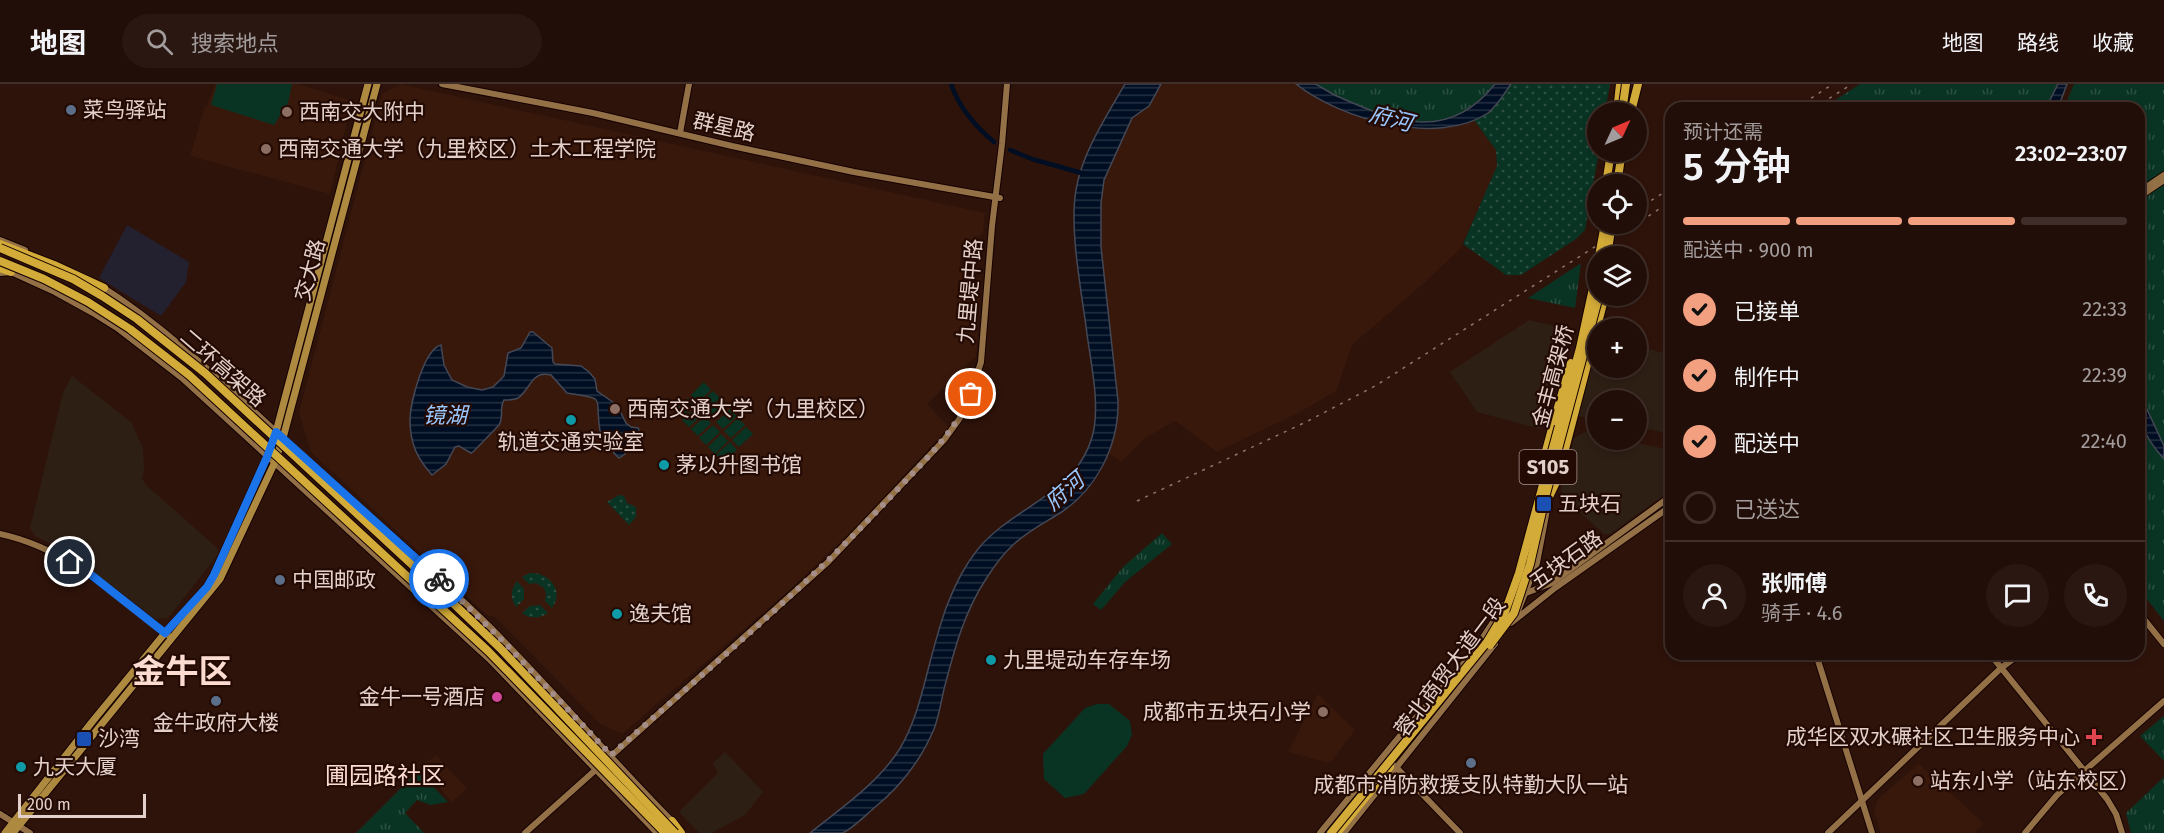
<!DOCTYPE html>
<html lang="zh">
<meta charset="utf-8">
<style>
:root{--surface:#220e08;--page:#2a1712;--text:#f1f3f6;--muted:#a29c9c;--line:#3f2e29;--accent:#f3a081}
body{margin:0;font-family:"Fira Sans","Noto Sans SC",sans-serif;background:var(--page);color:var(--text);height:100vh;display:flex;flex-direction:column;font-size:22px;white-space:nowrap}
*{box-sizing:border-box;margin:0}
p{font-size:20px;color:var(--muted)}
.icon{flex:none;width:33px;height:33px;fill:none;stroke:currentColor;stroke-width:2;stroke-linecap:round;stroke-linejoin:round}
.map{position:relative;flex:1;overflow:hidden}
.drawer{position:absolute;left:1665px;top:18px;width:480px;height:558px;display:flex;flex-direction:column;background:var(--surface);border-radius:18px;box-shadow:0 3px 9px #0003,0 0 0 2px var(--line)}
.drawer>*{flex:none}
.needle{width:39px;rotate:46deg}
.buttons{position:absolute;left:1587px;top:18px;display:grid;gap:12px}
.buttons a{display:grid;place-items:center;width:60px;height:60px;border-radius:50%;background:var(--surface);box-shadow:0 3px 9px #0003,0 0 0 2px var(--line);font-size:30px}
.scale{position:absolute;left:18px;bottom:15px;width:128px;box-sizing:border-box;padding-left:6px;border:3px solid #e4d0ca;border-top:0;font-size:16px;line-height:21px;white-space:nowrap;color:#e4d0ca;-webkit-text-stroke:4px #230a03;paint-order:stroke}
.pin{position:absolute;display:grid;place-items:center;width:51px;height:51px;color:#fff;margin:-26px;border:3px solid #fff;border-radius:50%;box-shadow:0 2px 6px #0007}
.courier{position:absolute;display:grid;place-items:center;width:60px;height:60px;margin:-30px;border:4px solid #1a73e8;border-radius:50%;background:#fff;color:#222;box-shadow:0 2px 8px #0007}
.head em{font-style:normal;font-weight:600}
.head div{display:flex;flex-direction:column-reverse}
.head{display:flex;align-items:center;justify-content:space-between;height:102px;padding:0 18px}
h1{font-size:39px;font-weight:600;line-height:45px}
.bar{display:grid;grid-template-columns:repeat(4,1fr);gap:9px 6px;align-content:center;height:72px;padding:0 18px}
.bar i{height:8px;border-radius:4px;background:var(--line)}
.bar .active{background:var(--accent)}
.bar p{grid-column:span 4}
.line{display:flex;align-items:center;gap:15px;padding:0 18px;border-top:2px solid var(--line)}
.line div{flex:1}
.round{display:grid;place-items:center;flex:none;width:63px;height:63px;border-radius:32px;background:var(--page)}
ol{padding:0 18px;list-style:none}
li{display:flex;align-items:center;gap:18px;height:66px}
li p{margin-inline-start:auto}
li .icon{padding:6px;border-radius:50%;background:var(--accent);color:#111;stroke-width:4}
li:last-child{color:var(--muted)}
li i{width:33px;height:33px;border:3px solid var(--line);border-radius:50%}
header{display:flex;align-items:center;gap:36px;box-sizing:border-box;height:84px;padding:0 30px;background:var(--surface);border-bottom:2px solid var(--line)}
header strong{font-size:28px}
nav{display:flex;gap:33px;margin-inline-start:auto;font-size:21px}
.search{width:420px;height:54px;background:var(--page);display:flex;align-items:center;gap:15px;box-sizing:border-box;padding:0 21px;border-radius:33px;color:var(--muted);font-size:22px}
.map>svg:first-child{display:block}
.commercial{fill:#2e1f15}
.industrial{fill:#232030}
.built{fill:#39180c}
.grass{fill:url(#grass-dots)}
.park{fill:url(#park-tufts)}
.garden{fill:#093423}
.water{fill:url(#water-rules);stroke:#444855;stroke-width:1.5}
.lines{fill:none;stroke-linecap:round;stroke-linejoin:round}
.canal{stroke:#000e23;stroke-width:4.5}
.secondary-casing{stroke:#140100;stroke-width:8}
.primary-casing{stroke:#140100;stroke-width:9}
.highway-casing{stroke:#140100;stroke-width:10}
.secondary{stroke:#937046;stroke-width:6}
.primary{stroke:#ae8940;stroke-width:7}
.highway{stroke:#d3ab38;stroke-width:8}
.rail{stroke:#8d766e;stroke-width:1.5;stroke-dasharray:3 6;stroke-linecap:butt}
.highway-bridge-casing{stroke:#140100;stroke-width:10;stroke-linecap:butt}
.highway-bridge{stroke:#d3ab38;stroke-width:8}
.done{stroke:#a48e87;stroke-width:6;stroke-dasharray:0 10.8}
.route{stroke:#1a73e8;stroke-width:8}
.service-dot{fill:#5c6f8a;stroke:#230a03;stroke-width:2}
.education-dot{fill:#8d6e63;stroke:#230a03;stroke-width:2}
.culture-dot{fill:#0f9aa8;stroke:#230a03;stroke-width:2}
.transit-dot{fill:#1a4fb4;stroke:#230a03;stroke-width:2}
.hotel-dot{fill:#d1479c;stroke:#230a03;stroke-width:2}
.health-dot{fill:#e0444e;stroke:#230a03;stroke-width:2}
.labels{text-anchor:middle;stroke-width:4.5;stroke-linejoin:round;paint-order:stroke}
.shield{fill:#230a03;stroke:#aa958e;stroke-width:1.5}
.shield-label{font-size:20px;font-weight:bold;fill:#e4d0ca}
.poi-label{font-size:21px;fill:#e4d0ca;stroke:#230a03;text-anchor:start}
.street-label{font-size:21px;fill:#e4d0ca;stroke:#230a03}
.water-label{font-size:22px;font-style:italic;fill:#99c7ff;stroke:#230a03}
.quarter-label{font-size:24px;fill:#fcdbd0;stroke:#230a03}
.town-label{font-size:33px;font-weight:bold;fill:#fcdbd0;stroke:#230a03}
</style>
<header>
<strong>地图</strong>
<div class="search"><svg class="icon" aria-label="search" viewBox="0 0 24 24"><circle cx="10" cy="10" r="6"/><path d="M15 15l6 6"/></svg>搜索地点</div>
<nav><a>地图</a><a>路线</a><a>收藏</a></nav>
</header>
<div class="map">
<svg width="2164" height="749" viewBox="0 0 2164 749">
<defs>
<pattern id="grass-dots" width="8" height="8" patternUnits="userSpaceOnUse" patternTransform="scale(1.5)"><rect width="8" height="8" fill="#093423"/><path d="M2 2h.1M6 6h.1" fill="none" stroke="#2d5042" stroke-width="1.8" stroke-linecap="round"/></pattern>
<pattern id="park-tufts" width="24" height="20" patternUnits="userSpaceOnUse" patternTransform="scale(1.5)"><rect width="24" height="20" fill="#093423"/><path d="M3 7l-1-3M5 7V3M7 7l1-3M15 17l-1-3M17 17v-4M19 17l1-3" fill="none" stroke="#2d5042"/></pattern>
<pattern id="water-rules" width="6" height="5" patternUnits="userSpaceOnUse" patternTransform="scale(1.5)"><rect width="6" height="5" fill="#000e23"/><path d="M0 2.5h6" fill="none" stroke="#253042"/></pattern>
</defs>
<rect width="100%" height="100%" fill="#2e130a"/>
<!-- commercial -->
<g class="commercial">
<polygon points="1529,236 1558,243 1566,260 1540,345 1477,328 1450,288"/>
<polygon points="1598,252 1598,284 1636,284 1637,262 1671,271 1671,350 1637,343 1636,316 1598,316 1597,336 1573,331"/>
<polygon points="72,292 132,339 143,365 144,386 142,395 147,402 216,463 219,469 168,534 155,535 57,463 35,452 30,444 63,309"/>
<polygon points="1585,348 1597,350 1598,356 1622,356 1671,366 1671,406 1610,450 1604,450 1563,413 1561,405 1574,354"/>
<polygon points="725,668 763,708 745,731 711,749 699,749 679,728 718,689 713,679"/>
</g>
<!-- industrial -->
<polygon class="industrial" points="127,141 189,178 186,198 161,232 99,194"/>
<!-- built -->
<g class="built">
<polygon points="215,0 298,0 352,17 330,110 190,72 205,22 207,22"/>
<polygon points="400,0 985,129 983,150 962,160 960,180 973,193 981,194 976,272 927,320 949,343 855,444 788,507 622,650 600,640 512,550 495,533 487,531 311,368 299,329 382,10"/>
<polygon points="1161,0 1296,0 1327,18 1358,31 1395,42 1415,45 1433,45 1474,36 1496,66 1497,82 1460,165 1422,201 1352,261 1336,307 1298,329 1217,368 1175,337 1145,354 1121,378 1108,369 1117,339 1118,317 1101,163 1101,119 1104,96 1132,34 1149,22"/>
<polygon points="1318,610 1355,646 1330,679 1288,668"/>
<polygon points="436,671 467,705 452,718 421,683"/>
<polygon points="1919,680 1984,740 1974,749 1881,749 1874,727 1878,715"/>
</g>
<!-- grass -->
<g class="grass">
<polygon points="1511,0 1610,0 1605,28 1598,28 1599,68 1585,146 1576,155 1521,191 1506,191 1463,160 1497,82 1496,66 1474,36 1490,28"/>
<polygon points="619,411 624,412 627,419 636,423 636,433 629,441 607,418"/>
<path d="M530,489c19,-1 35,18 22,35l-7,-7 1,-7 -2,-6 -8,-5 -7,1 -7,-7z"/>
<path d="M517,497l7,8v10l-8,8c-6,-9 -5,-18 1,-26z"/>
<path d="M540,521l8,8c-9,6 -18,6 -26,0l8,-7z"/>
</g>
<!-- park -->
<g class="park">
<path d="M1315,0h180c-19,23 -49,43 -81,39 -18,-2 -36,-10 -53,-17 -15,-6 -34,-11 -46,-22z"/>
<polygon points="1860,0 2057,0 2046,24 1835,24 1831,19"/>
<path d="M2074,0h90v360c-17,-19 -20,-46 -25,-69v-267h-75z"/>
<polygon points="1581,179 1575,224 1528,214"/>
<polygon points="2139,334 2164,370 2164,537 2139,505"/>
<polygon points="1162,449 1172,460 1125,498 1101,526 1093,520 1123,483"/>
<polygon points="2164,632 2164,677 2140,652"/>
<polygon points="418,687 448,718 431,721 417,716 405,729 424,749 356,749"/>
<polygon points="2164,693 2164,749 2131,749 2126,729"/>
</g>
<!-- garden -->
<g class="garden">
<polygon points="217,0 292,0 288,19 274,41 211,21"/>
<polygon points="704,298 711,306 698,319 691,311"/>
<polygon points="713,307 720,314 706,327 699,320"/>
<polygon points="688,314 695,321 681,334 674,327"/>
<polygon points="721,316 728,323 714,336 707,329"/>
<polygon points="696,323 703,330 689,343 682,336"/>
<polygon points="730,325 737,332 723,345 716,338"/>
<polygon points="705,332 711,339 698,352 691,345"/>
<polygon points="738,334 745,341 731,354 724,347"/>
<polygon points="713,341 720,348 706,361 699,354"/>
<polygon points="746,343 753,350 739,363 732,356"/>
<polygon points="721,350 728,357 715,370 708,363"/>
<polygon points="730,358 737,366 723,379 716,371"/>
<polygon points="1097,620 1109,620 1130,637 1132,651 1127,662 1084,710 1065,714 1044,695 1043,670 1085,624"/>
</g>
<!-- water -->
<g class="water">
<path d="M1125,0h36l-12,22 -17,12 -28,62 -3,23v44l17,154c1,44 -21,88 -58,112 -16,10 -32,18 -46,31 -11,10 -20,22 -28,35 -22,33 -32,72 -42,110 -3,13 -5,27 -10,40 -13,31 -34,58 -60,79 -7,6 -24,23 -32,25 -9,0 -22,0 -32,0 31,-25 67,-49 89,-83 15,-24 22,-53 29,-80 11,-43 22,-86 50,-121 37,-45 103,-55 116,-120 5,-30 -3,-65 -7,-95 -5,-41 -18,-103 -11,-144 6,-37 30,-73 49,-106z"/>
<path d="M1296,0c5,0 14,0 19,0 7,3 16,10 24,13 58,26 110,45 156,-13h16c-7,10 -14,22 -23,29 -51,34 -148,6 -192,-29z"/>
<polygon points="2058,0 2067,0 2058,24 2046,24"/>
<path d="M530,248h3l19,16 1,14 2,2 26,2 8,6 6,7 2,12 20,14 9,18 5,4 7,1 2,5 -15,21 -6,4 -5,-5 -3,-12 -11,-10c-6,-36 8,-32 -33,-38l-16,-18c-20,-5 -20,14 -33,23 -4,2 -9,2 -14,2 -5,8 0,17 -5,25l-25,26 -3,2 -12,-7 -4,1 -9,17 -14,11c-8,-9 -16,-20 -19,-32 -2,-7 -3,-16 -3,-23 0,-17 14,-71 31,-75l3,20 8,15 15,7 15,3 11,-3 11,-11 4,-23 13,-5z"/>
<path d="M2139,298l6,23 19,41v13c-25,-28 -25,-40 -25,-77z"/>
</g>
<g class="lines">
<!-- canal -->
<g class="canal">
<path d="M951,0c8,23 25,43 43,58"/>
<polyline points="1010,66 1032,75 1085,90"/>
</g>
<defs>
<g id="secondary">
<polyline points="442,0 593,29 732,62 854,88 1000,114"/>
<polyline points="680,49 689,0"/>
<polyline points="2139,108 2164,91"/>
<polyline points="2139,113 2164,96"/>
<polyline points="0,156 25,166"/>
<polyline points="0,189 11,188 55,208 93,229 117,244 183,295 489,575 657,749"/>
<path d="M101,202c72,46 131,106 194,163 64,59 132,116 194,177 64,64 122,134 186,198"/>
<path d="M0,450c66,14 117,61 169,102"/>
<polyline points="1507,520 1526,509 1552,499 1671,412"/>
<polyline points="1518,527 1537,479 1550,410"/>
<polyline points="2139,529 2164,560"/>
<polyline points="1511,539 1555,504 1671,422"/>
<polyline points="1816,570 1872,749"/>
<polyline points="1990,570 2107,715 2116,730 2122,749"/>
<polyline points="1395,682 1460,749"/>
<polyline points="0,730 30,749"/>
<polyline points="525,749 828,478 944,356 960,334 971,310 981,278 992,142 1002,60 1007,0"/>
<polyline points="1320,749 1404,647 1472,570 1505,520"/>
<polyline points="1344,749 1495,560"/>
<polyline points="1828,749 2001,584 2020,570"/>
<polyline points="2025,749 2057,711 2164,617"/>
</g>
<g id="primary">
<polyline points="5,749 92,638 165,549 207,503 214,491 267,373 276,348 368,0"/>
<polyline points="13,749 220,495 274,380 283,354 377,0"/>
</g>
<g id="highway">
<polyline points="1617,28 1620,0"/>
<polyline points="1631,28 1638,0"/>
<polyline points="1606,100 1611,68"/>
<polyline points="1617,100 1622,68"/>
<polyline points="0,160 54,181 104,204"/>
<polyline points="0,184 11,188"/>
<polyline points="1542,389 1543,378 1554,337"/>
<polyline points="1549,413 1557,396 1605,212"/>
<polyline points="672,737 681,749"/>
<polyline points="1337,749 1390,683"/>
</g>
</defs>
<!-- secondary casing -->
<use href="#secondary" class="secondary-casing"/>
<!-- primary casing -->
<use href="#primary" class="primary-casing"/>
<!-- highway casing -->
<use href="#highway" class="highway-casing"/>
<!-- secondary -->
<use href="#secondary" class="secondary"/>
<!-- primary -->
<use href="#primary" class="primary"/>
<!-- highway -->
<use href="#highway" class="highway"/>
<!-- rail -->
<g class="rail">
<polyline points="1796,24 1833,0"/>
<polyline points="1814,24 1852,0"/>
<polyline points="1636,126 1671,104"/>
<polyline points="1626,147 1671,117"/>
<polyline points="1137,417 1306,338 1375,302 1631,140"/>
</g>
<defs>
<g id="highway-bridge">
<polyline points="1622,28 1626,0"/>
<polyline points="0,164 73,195 102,212 137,235 205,289 434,501 500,564 675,749"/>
<polyline points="1599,172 1605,140"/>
<polyline points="1607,172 1612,140"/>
<polyline points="0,177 44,195 88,218 130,245 189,291 488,567 665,749"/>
<polyline points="1554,337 1571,279"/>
<polyline points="1490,561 1514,529 1530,480 1546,410 1599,212"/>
<polyline points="1331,749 1487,558 1505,528 1519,489 1580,264 1598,181"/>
</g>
</defs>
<!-- highway-bridge casing -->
<use href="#highway-bridge" class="highway-bridge-casing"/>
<!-- highway-bridge -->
<use href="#highway-bridge" class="highway-bridge"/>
</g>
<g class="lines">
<!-- done -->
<path class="done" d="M439,495l65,63 107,113c97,-86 197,-169 285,-264 29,-31 58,-58 75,-97"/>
<!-- route -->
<polyline class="route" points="70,478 90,490 165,549 207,503 214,491 267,373 276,348 439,495"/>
</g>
<!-- markers -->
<g class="service-dot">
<circle cx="71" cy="26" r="6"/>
<circle cx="280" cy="496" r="6"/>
<circle cx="216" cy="617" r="6"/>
<circle cx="1471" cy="679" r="6"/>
</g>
<g class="education-dot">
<circle cx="287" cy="28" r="6"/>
<circle cx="266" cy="65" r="6"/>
<circle cx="615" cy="325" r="6"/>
<circle cx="1323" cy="628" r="6"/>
<circle cx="1918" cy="697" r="6"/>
</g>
<g class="culture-dot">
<circle cx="571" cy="336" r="6"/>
<circle cx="664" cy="381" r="6"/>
<circle cx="617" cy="530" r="6"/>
<circle cx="991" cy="576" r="6"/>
<circle cx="21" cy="683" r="6"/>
</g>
<g class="transit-dot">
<rect x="1536" y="412" width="16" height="16" rx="3"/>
<rect x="76" y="647" width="16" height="16" rx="3"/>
</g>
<circle class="hotel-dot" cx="497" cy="613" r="6"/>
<path class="health-dot" d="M2091 644h6v6h6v6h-6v6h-6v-6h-6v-6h6z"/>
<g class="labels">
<!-- shield labels -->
<rect class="shield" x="1519.5" y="366" width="57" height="34" rx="4.5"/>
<g class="shield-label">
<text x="1548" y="390">S105</text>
</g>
<!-- poi labels -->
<g class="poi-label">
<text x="83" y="33">菜鸟驿站</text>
<text x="299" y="35">西南交大附中</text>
<text x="278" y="72">西南交通大学（九里校区）土木工程学院</text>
<text x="627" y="332">西南交通大学（九里校区）</text>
<text x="571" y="365" text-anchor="middle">轨道交通实验室</text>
<text x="676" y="388">茅以升图书馆</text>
<text x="1558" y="427">五块石</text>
<text x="292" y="503">中国邮政</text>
<text x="629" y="537">逸夫馆</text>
<text x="1003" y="583">九里堤动车存车场</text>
<text x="485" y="620" text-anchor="end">金牛一号酒店</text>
<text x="1311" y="635" text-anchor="end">成都市五块石小学</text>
<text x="216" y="646" text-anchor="middle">金牛政府大楼</text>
<text x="2080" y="660" text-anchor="end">成华区双水碾社区卫生服务中心</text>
<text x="98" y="662">沙湾</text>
<text x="33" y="690">九天大厦</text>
<text x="1930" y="704">站东小学（站东校区）</text>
<text x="1471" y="708" text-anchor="middle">成都市消防救援支队特勤大队一站</text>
</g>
<!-- street labels -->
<g class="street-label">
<text transform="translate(724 43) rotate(13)" y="7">群星路</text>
<text transform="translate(310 186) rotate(-75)" y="7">交大路</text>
<text transform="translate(970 207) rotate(-85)" y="7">九里堤中路</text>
<text transform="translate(223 284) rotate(41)" y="7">二环高架路</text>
<text transform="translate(1553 292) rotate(-75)" y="7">金丰高架桥</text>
<text transform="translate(1566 476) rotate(-36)" y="7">五块石路</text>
<text transform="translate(1450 583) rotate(-53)" y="7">蓉北商贸大道一段</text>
</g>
<!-- water labels -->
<g class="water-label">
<text transform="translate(1391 34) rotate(14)" y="8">府河</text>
<text x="445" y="339">镜湖</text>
<text transform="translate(1064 407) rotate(-41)" y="8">府河</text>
</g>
<!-- quarter labels -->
<g class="quarter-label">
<text x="385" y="700">圃园路社区</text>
</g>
<!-- town labels -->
<g class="town-label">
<text x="182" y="599">金牛区</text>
</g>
</g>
</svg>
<div class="buttons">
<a><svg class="needle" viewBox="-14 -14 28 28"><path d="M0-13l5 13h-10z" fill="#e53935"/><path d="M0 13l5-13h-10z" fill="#a29c9c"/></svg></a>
<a><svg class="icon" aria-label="locate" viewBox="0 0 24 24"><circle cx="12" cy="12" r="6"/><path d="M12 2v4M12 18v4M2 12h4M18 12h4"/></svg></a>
<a><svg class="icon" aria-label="layers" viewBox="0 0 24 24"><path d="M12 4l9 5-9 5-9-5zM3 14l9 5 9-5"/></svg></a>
<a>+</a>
<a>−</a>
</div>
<div class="scale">200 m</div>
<div class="pin" style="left:971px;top:310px;background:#ea580c"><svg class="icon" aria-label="bag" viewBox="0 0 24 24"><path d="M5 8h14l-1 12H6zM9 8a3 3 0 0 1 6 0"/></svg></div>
<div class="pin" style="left:70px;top:478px;background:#1f2937"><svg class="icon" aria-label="home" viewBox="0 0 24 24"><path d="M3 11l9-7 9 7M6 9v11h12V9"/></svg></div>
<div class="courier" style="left:439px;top:495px"><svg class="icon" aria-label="bike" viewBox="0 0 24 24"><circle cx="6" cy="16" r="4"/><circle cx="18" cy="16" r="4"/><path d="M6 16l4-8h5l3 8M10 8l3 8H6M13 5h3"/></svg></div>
<section class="drawer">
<div class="head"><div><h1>5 分钟</h1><p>预计还需</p></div><em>23:02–23:07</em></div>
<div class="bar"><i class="active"></i><i class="active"></i><i class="active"></i><i></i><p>配送中 · 900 m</p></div>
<ol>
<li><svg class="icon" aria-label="check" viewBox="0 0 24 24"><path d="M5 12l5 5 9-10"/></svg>已接单<p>22:33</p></li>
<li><svg class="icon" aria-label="check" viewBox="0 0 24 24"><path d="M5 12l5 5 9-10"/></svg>制作中<p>22:39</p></li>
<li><svg class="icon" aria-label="check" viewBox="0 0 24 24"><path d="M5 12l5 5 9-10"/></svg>配送中<p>22:40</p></li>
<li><i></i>已送达</li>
</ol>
<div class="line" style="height:108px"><a class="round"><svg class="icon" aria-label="person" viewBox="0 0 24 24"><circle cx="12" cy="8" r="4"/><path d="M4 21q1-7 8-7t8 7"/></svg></a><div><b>张师傅</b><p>骑手 · 4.6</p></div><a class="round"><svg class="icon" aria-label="chat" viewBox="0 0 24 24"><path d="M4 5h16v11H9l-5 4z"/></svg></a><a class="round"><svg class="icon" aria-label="phone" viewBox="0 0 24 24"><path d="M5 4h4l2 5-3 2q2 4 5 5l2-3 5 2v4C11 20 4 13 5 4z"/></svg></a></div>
</section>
</div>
